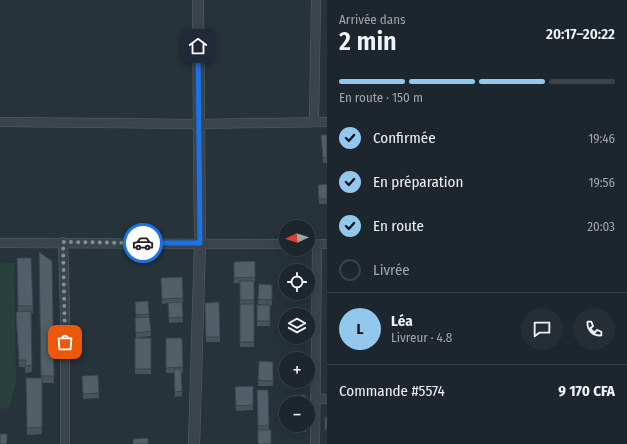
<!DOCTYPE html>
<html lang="fr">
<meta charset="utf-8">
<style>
:root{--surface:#1c262c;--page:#252e34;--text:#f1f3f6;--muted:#a0a5a9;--line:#3a4348;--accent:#92c8ee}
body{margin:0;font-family:"Fira Sans Condensed",sans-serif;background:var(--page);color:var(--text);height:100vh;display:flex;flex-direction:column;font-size:15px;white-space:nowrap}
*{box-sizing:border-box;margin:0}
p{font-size:13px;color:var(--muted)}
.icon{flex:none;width:22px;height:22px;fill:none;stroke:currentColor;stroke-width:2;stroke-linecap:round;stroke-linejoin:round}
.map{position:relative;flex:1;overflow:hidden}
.details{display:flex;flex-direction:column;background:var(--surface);width:300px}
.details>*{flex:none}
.needle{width:26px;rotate:266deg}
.fabs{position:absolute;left:279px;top:220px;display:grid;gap:8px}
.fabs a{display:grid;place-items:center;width:36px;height:36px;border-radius:50%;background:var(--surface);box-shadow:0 4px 16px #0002,0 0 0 1px var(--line);font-size:20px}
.pin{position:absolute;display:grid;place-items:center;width:34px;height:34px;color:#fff;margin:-17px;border-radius:8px;box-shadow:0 2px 6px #0006}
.courier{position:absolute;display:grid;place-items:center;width:40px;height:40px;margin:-20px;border:3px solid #1a73e8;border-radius:50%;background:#fff;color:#222;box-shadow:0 1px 5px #0007}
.overview em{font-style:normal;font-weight:600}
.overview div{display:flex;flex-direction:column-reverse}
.overview{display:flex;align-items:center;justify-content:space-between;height:68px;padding:0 12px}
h1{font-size:26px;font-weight:600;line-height:30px}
.bar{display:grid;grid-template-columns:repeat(4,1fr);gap:6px 4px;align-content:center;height:48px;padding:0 12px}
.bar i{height:5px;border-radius:3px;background:var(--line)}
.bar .on{background:var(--accent)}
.bar p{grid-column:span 4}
.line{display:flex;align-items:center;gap:10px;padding:0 12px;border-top:1px solid var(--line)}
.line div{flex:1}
.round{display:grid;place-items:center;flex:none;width:42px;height:42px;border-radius:21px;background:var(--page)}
ol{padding:0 12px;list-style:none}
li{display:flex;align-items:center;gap:12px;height:44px}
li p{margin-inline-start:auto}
li .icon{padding:4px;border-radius:50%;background:var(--accent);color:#111;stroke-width:4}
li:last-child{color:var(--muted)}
li i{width:22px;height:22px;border:2px solid var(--line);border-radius:50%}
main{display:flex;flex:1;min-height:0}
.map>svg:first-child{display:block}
.green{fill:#2a403c}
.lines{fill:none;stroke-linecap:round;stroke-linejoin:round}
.minor-casing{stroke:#576269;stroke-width:10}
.tertiary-casing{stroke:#576269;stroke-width:12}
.minor{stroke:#39444b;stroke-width:9}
.tertiary{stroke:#39444b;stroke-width:11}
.wall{fill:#465359}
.building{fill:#516068;stroke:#394349}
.done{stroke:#838e95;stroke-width:4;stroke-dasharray:0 7.2}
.route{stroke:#1a73e8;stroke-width:5}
</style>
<main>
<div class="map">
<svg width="327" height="444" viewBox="0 0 327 444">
<rect width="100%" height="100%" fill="#26333b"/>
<!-- green -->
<polygon class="green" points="0,263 14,263 16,381 9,409 0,408"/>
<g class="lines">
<defs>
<g id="minor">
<polyline points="0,122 199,124 327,122"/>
<polyline points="314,122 316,0"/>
<polyline points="63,242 65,312 65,444"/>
<polyline points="0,243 286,244"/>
<polyline points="308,244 327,244"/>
<polyline points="315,398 327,399"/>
<polyline points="315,444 317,244"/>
</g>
<polyline id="tertiary" points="194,444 200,243 198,0"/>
</defs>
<!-- minor casing -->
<use href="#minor" class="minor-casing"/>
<!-- tertiary casing -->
<use href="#tertiary" class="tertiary-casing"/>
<!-- minor -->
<use href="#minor" class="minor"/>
<!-- tertiary -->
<use href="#tertiary" class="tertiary"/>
</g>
<!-- wall -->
<g class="wall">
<polygon points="321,135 327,135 327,163 323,163"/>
<polygon points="327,184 327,204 319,204 318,190"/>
<polygon points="39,252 52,261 54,383 42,383 42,434 27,435 26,378 41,378"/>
<polygon points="17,258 31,258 33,313 31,313 32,372 25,373 25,367 19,367 16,319 16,312 18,312"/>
<polygon points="255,261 255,282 254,282 254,347 240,347 240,283 234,283 234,262"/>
<polygon points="161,278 183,298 183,303 182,303 183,322 169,323 168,303 162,304"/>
<polygon points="259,284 272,285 272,305 270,305 270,326 257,326 257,305 265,305 258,304"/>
<polygon points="135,302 149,314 151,336 136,338 135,323 135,318 136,318"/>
<polygon points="219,302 220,342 206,342 205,303"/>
<rect x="135" y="338" width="16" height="36"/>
<polygon points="166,338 182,338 183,372 181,373 182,396 175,397 174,373 166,373"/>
<polygon points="259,361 273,362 273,386 258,386"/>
<polygon points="82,376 99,393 99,398 83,399"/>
<polygon points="253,386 253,410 236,411 235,387"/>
<polygon points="257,390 268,390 269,430 258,430"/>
<rect x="294" y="425" width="12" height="7"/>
</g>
<!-- building -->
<g class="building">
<polygon points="321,135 327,135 327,157 323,158"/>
<polygon points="327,184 327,199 319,199 318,185"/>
<polygon points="39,252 52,261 54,376 41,376"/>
<polygon points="17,258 31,258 33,306 18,306"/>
<polygon points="255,261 255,277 234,278 234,262"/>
<polygon points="182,277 183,298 162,299 161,278"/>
<rect x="240" y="281" width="14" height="19"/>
<polygon points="259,284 272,285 272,300 258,299"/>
<polygon points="148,301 149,314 136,315 135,302"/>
<polygon points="182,302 183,317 169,318 168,303"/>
<polygon points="219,302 220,337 206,337 205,303"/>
<rect x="240" y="304" width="14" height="38"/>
<rect x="257" y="305" width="13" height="16"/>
<polygon points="31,311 32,365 25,366 26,360 19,360 16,312"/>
<polygon points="149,317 151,331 136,333 135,318"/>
<rect x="135" y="338" width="16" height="31"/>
<polygon points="166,338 182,338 183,367 166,368"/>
<polygon points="259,361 273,362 273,381 258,380"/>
<polygon points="174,369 181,369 182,391 175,392"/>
<polygon points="98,375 99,393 83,394 82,376"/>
<polygon points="26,378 42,378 42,427 27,428"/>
<polygon points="253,386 253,405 236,406 235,387"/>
<polygon points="257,390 268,390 269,425 258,426"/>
<polygon points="294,395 305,395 306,403 294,403"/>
<rect x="325" y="417" width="2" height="13"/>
<rect x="294" y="425" width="12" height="2"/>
<rect x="258" y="430" width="13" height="14"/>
<rect x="0" y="434" width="7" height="10"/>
<polygon points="148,438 148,444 133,444 133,439"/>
</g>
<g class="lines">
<!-- done -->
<polyline class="done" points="65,342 63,242 143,243"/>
<!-- route -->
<polyline class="route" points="143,243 200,243 198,46"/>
</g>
</svg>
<div class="fabs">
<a><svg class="needle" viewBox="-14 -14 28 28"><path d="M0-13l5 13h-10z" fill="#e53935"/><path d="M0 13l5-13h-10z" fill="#a0a5a9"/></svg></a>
<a><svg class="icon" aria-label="locate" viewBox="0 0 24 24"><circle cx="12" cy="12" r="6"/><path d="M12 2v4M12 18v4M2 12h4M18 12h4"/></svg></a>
<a><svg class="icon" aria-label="layers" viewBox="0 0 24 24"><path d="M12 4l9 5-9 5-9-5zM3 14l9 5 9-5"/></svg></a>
<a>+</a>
<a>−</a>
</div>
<div class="pin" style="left:65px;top:342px;background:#ea580c"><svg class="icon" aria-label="bag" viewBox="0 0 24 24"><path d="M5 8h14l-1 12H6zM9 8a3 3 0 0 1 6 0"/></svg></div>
<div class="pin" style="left:198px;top:46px;background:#1f2937"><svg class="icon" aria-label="home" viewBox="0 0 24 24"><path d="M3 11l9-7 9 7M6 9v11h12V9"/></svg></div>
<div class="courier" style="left:143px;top:243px"><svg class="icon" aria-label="car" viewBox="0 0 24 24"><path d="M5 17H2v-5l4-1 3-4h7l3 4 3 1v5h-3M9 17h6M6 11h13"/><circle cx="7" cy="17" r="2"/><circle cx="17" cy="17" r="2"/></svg></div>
</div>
<section class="details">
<div class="overview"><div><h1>2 min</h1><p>Arrivée dans</p></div><em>20:17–20:22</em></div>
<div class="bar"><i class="on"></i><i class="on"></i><i class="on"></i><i></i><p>En route · 150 m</p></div>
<ol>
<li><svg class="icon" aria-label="check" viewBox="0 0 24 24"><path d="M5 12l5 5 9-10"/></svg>Confirmée<p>19:46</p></li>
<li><svg class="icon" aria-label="check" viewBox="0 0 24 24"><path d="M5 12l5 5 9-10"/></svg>En préparation<p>19:56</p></li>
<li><svg class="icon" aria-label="check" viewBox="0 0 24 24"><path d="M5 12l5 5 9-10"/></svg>En route<p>20:03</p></li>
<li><i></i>Livrée</li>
</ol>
<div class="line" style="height:72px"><b class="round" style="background:var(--accent);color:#111">L</b><div><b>Léa</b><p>Livreur · 4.8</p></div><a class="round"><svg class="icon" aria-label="chat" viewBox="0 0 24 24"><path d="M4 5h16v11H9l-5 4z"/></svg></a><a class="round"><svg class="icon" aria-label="phone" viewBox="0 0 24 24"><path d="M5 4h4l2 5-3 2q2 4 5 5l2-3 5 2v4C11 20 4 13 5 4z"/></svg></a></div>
<div class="line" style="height:52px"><div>Commande #5574</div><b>9 170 CFA</b></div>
</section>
</main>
